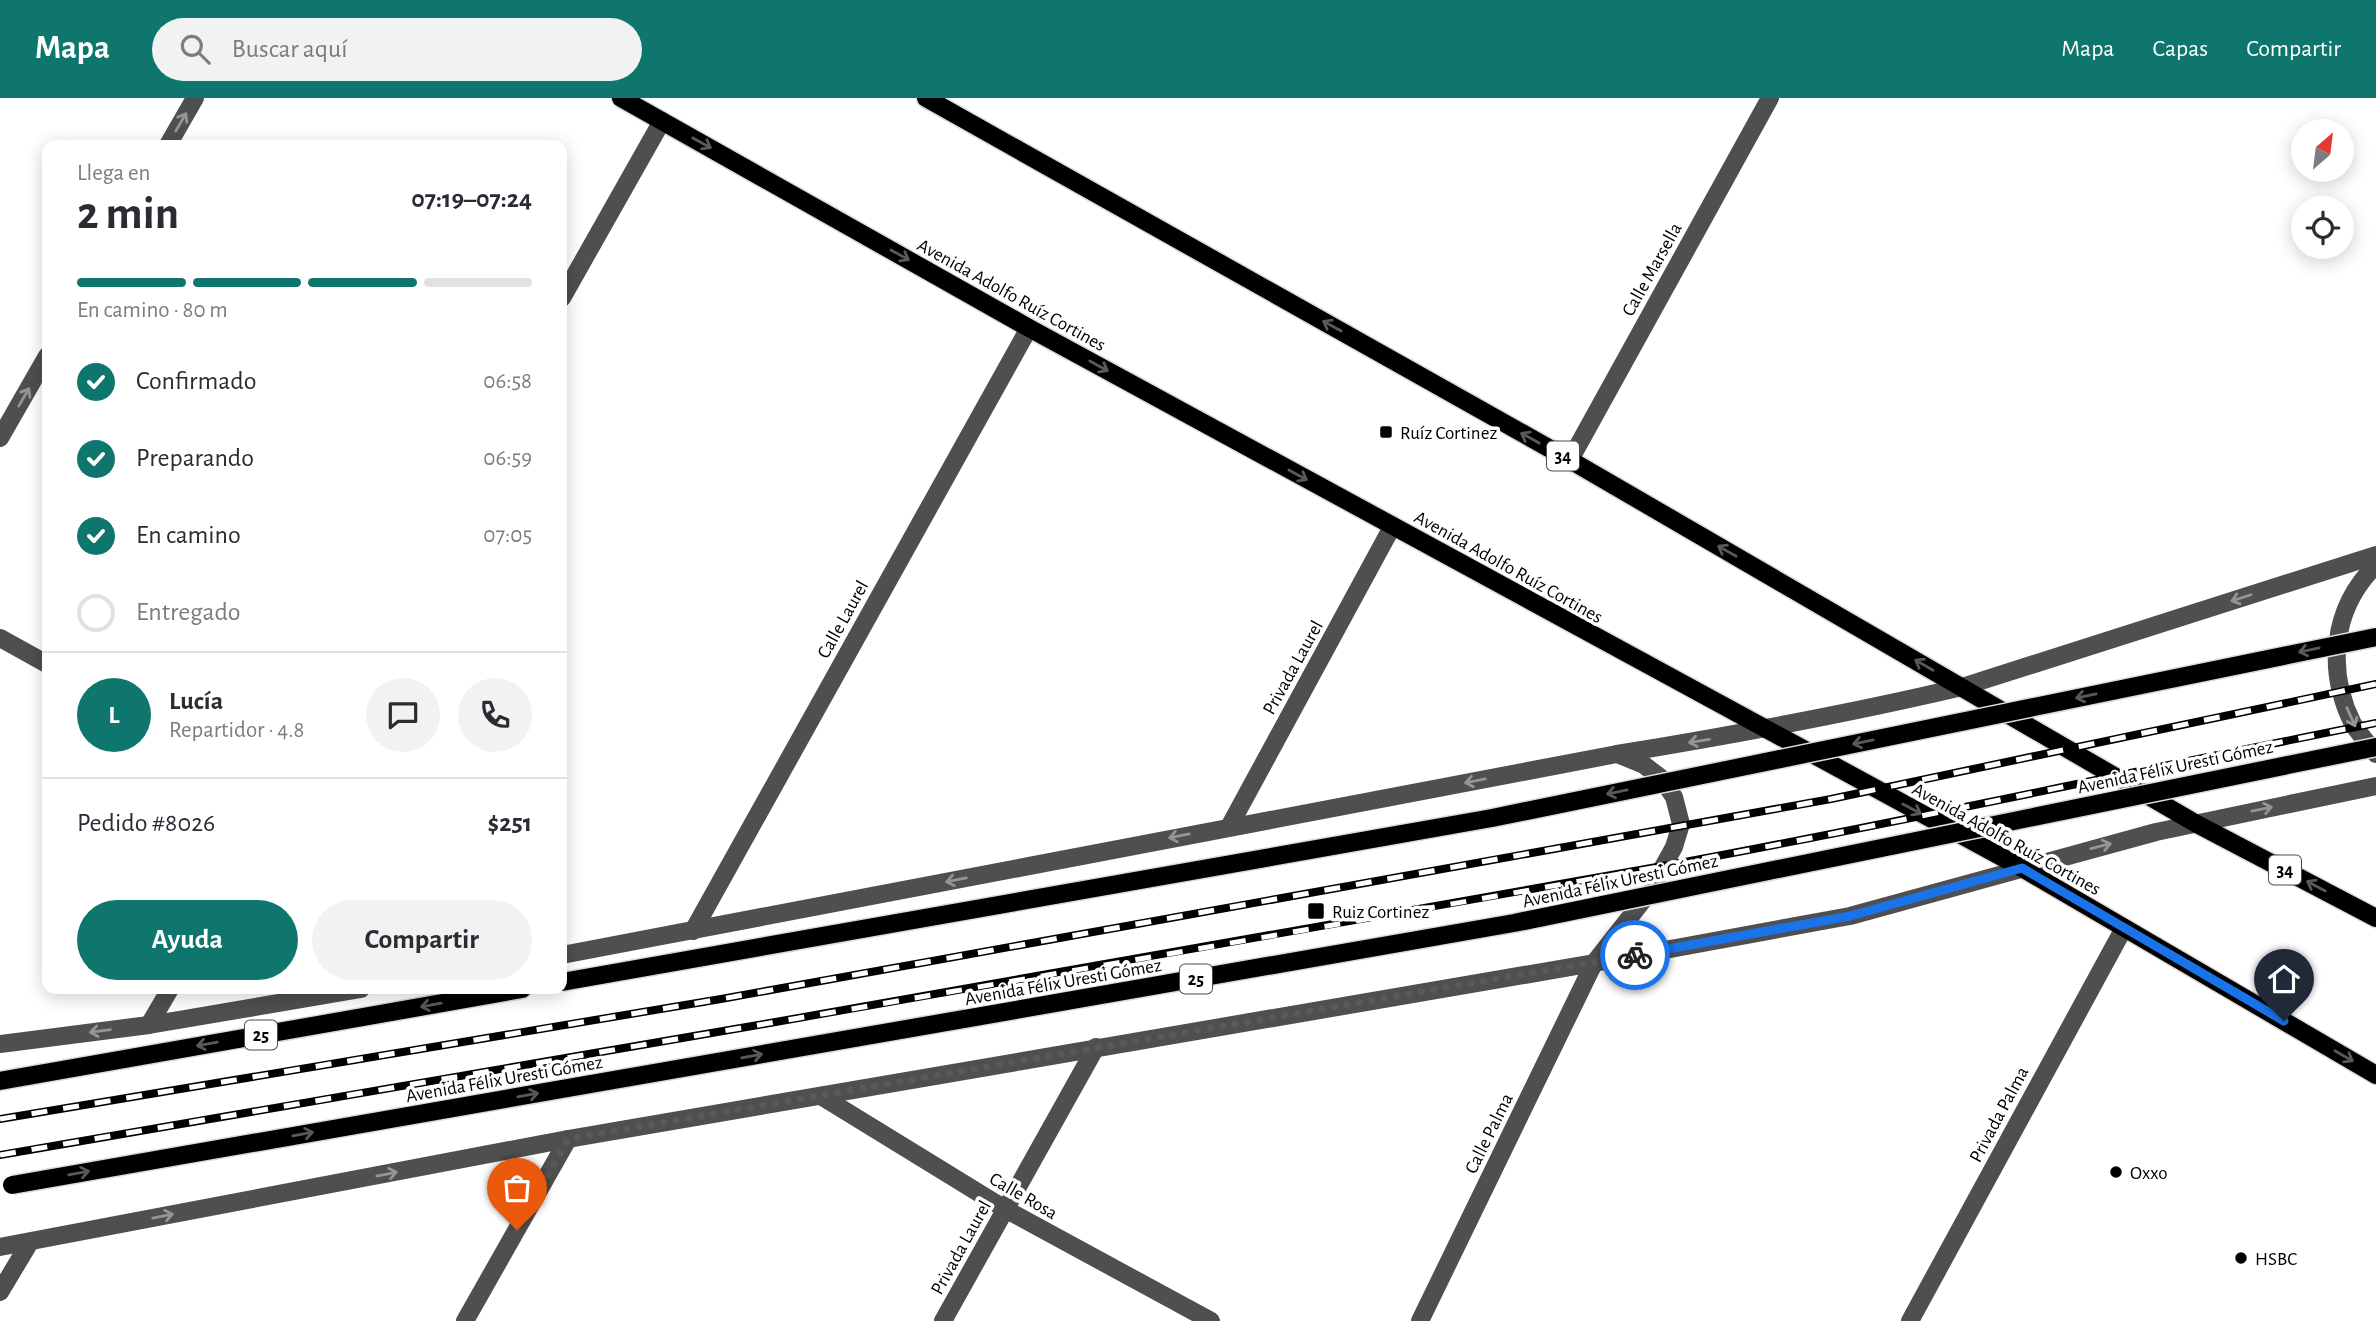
<!DOCTYPE html>
<html lang="es">
<meta charset="utf-8">
<style>
:root{--surface:#fff;--page:#f2f2f3;--text:#2b2b33;--muted:#7c7c81;--line:#e1e1e2;--accent:#0f766e}
body{margin:0;font-family:"Alegreya Sans",sans-serif;background:var(--page);color:var(--text);height:100vh;display:flex;flex-direction:column;font-size:26px;white-space:nowrap}
*{box-sizing:border-box;margin:0}
p{font-size:23px;color:var(--muted)}
.icon{flex:none;width:38px;height:38px;fill:none;stroke:currentColor;stroke-width:2;stroke-linecap:round;stroke-linejoin:round}
.map{position:relative;flex:1;overflow:hidden}
.details{position:absolute;left:42px;top:42px;width:525px;height:854px;display:flex;flex-direction:column;background:var(--surface);border-radius:14px;box-shadow:0 4px 18px #0003}
.details>*{flex:none}
.needle{width:46px;rotate:28deg}
.controls{position:absolute;left:2291px;top:21px;display:grid;gap:14px}
.controls a{display:grid;place-items:center;width:63px;height:63px;border-radius:50%;background:var(--surface);box-shadow:0 4px 18px #0003;font-size:35px}
.pin{position:absolute;display:grid;place-items:center;width:60px;height:60px;color:#fff;margin:-72px -30px;border-radius:50% 50% 50% 0;rotate:-45deg;box-shadow:0 0 7px #0007}
.pin .icon{rotate:45deg}
.courier{position:absolute;display:grid;place-items:center;width:70px;height:70px;margin:-35px;border:5px solid #1a73e8;border-radius:50%;background:#fff;color:#222;box-shadow:0 2px 9px #0007}
.headline em{font-style:normal;font-weight:600}
.headline div{display:flex;flex-direction:column-reverse}
.headline{display:flex;align-items:center;justify-content:space-between;height:119px;padding:0 35px}
h1{font-size:46px;font-weight:600;line-height:52px}
.bar{display:grid;grid-template-columns:repeat(4,1fr);gap:10px 7px;align-content:center;height:84px;padding:0 35px}
.bar i{height:9px;border-radius:5px;background:var(--line)}
.bar .selected{background:var(--accent)}
.bar p{grid-column:span 4}
.line{display:flex;align-items:center;gap:18px;padding:0 35px;border-top:2px solid var(--line)}
.line div{flex:1}
.round{display:grid;place-items:center;flex:none;width:74px;height:74px;border-radius:37px;background:var(--page)}
ol{padding:0 35px;list-style:none}
li{display:flex;align-items:center;gap:21px;height:77px}
li p{margin-inline-start:auto}
li .icon{padding:7px;border-radius:50%;background:var(--accent);color:#fff;stroke-width:4}
li:last-child{color:var(--muted)}
li i{width:38px;height:38px;border:4px solid var(--line);border-radius:50%}
.primary-button{display:flex;gap:14px;margin-top:auto;padding:14px 35px}
.primary-button a{flex:1;height:80px;border-radius:42px;background:var(--accent);color:#fff;font-size:28px;font-weight:600;line-height:80px;text-align:center}
.primary-button a+a{background:var(--page);color:var(--text)}
header{display:flex;align-items:center;gap:42px;box-sizing:border-box;height:98px;padding:0 35px;background:var(--accent);color:#fff}
header strong{font-size:33px}
nav{display:flex;gap:38px;margin-inline-start:auto;font-size:24px}
.search{width:490px;height:63px;background:var(--page);display:flex;align-items:center;gap:18px;box-sizing:border-box;padding:0 24px;border-radius:38px;color:var(--muted);font-size:26px}
.map>svg:first-child{display:block}
.lines{fill:none;stroke-linecap:round;stroke-linejoin:round}
.major-casing{stroke:#dbdbdb;stroke-width:21}
.minor{stroke:#4f4f4f;stroke-width:18}
.major{stroke:#000;stroke-width:18}
.rail-casing{stroke:#000;stroke-width:8}
.rail{stroke:#fff;stroke-width:5;stroke-dasharray:16;stroke-linecap:butt}
.major-bridge-casing{stroke:#dbdbdb;stroke-width:21;stroke-linecap:butt}
.major-bridge{stroke:#000;stroke-width:18}
.oneway{stroke:#959595}
.oneway2{stroke:#595959}
.done{stroke:#595959;stroke-width:7;stroke-dasharray:0 12.6}
.route{stroke:#1a73e8;stroke-width:9}
.poi-dot{fill:#000;stroke:#fff;stroke-width:2.5}
.labels{text-anchor:middle;stroke-width:7;stroke-linejoin:round;paint-order:stroke}
.shield{fill:#fff;stroke:#4c4c4c;stroke-width:2}
.shield-label{font-size:18px;font-weight:bold;fill:#000}
.street-label{font-size:19px;fill:#000;stroke:#fff}
.poi-label{font-size:19px;fill:#000;stroke:#fff;text-anchor:start}
</style>
<header>
<strong>Mapa</strong>
<div class="search"><svg class="icon" aria-label="search" viewBox="0 0 24 24"><circle cx="10" cy="10" r="6"/><path d="M15 15l6 6"/></svg>Buscar aquí</div>
<nav><a>Mapa</a><a>Capas</a><a>Compartir</a></nav>
</header>
<div class="map">
<svg width="2376" height="1223" viewBox="0 0 2376 1223">
<rect width="100%" height="100%" fill="#fff"/>
<g class="lines">
<defs>
<g id="major">
<polyline points="621,0 1029,230 2022,770 2376,977"/>
<polyline points="926,0 1570,362 2195,725 2376,820"/>
<polyline points="0,983 522,891"/>
</g>
</defs>
<!-- major casing -->
<use href="#major" class="major-casing"/>
<!-- minor -->
<g class="minor">
<polyline points="168,47 195,0"/>
<polyline points="562,200 662,23"/>
<polyline points="0,340 47,258"/>
<polyline points="1570,362 1770,0"/>
<path d="M2376,467c-44,43 -50,105 -23,159 6,10 16,20 23,30"/>
<polyline points="0,540 47,566"/>
<polyline points="1229,729 1392,429"/>
<polyline points="693,833 1029,230"/>
<path d="M562,857l1055,-201c116,-19 230,-40 345,-67l414,-132"/>
<polyline points="149,927 170,891"/>
<polyline points="0,946 149,927 361,891"/>
<polyline points="821,998 1005,1111 1211,1223"/>
<polyline points="0,1149 568,1041 1594,865 1850,818 2156,734 2376,688"/>
<polyline points="0,1194 30,1144"/>
<polyline points="465,1223 568,1041"/>
<polyline points="943,1223 1096,949"/>
<polyline points="1420,1223 1594,865 1648,796 1674,749 1681,726 1674,699 1661,680 1644,667 1617,656"/>
<polyline points="1910,1223 2124,830"/>
</g>
<!-- major -->
<use href="#major" class="major"/>
<defs>
<g id="rail">
<polyline points="0,1021 721,901 1831,701 2376,586"/>
<path d="M0,1057c558,-96 1117,-190 1674,-291 235,-43 468,-95 702,-141"/>
</g>
</defs>
<!-- rail casing -->
<use href="#rail" class="rail-casing"/>
<!-- rail -->
<use href="#rail" class="rail"/>
<defs>
<g id="major-bridge">
<polyline points="562,884 1492,720 2376,539"/>
<polyline points="12,1087 1514,825 2376,649"/>
</g>
</defs>
<!-- major-bridge casing -->
<use href="#major-bridge" class="major-bridge-casing"/>
<!-- major-bridge -->
<use href="#major-bridge" class="major-bridge"/>
</g>
<!-- one-way arrows -->
<defs><path id="oneway-shaft" d="M-6 0H5M1.5-3L5.5 0L1.5 3" fill="none" stroke-width="1.6" stroke-linecap="round" stroke-linejoin="round" transform="scale(1.75)"/></defs>
<g class="oneway">
<use href="#oneway-shaft" transform="translate(181 24) rotate(-60)"/>
<use href="#oneway-shaft" transform="translate(24 299) rotate(-60)"/>
<use href="#oneway-shaft" transform="translate(2241 500) rotate(162)"/>
<use href="#oneway-shaft" transform="translate(2351 619) rotate(66)"/>
<use href="#oneway-shaft" transform="translate(1699 643) rotate(171)"/>
<use href="#oneway-shaft" transform="translate(1475 683) rotate(169)"/>
<use href="#oneway-shaft" transform="translate(2262 711) rotate(-11)"/>
<use href="#oneway-shaft" transform="translate(1179 738) rotate(169)"/>
<use href="#oneway-shaft" transform="translate(2101 748) rotate(-14)"/>
<use href="#oneway-shaft" transform="translate(956 782) rotate(169)"/>
<use href="#oneway-shaft" transform="translate(100 933) rotate(173)"/>
<use href="#oneway-shaft" transform="translate(387 1076) rotate(-11)"/>
<use href="#oneway-shaft" transform="translate(163 1118) rotate(-11)"/>
</g>
<g class="oneway2">
<use href="#oneway-shaft" transform="translate(702 45) rotate(29)"/>
<use href="#oneway-shaft" transform="translate(900 157) rotate(29)"/>
<use href="#oneway-shaft" transform="translate(1332 228) rotate(-151)"/>
<use href="#oneway-shaft" transform="translate(1099 268) rotate(29)"/>
<use href="#oneway-shaft" transform="translate(1530 340) rotate(-151)"/>
<use href="#oneway-shaft" transform="translate(1298 377) rotate(29)"/>
<use href="#oneway-shaft" transform="translate(1727 453) rotate(-150)"/>
<use href="#oneway-shaft" transform="translate(2309 552) rotate(168)"/>
<use href="#oneway-shaft" transform="translate(1924 567) rotate(-150)"/>
<use href="#oneway-shaft" transform="translate(2086 598) rotate(168)"/>
<use href="#oneway-shaft" transform="translate(1863 644) rotate(168)"/>
<use href="#oneway-shaft" transform="translate(1617 694) rotate(168)"/>
<use href="#oneway-shaft" transform="translate(1912 711) rotate(28)"/>
<use href="#oneway-shaft" transform="translate(2316 788) rotate(-152)"/>
<use href="#oneway-shaft" transform="translate(431 907) rotate(170)"/>
<use href="#oneway-shaft" transform="translate(207 946) rotate(170)"/>
<use href="#oneway-shaft" transform="translate(752 958) rotate(-10)"/>
<use href="#oneway-shaft" transform="translate(2344 958) rotate(30)"/>
<use href="#oneway-shaft" transform="translate(528 997) rotate(-10)"/>
<use href="#oneway-shaft" transform="translate(303 1036) rotate(-10)"/>
<use href="#oneway-shaft" transform="translate(79 1075) rotate(-10)"/>
</g>
<g class="lines">
<!-- done -->
<polyline class="done" points="517,1132 568,1041 1635,857"/>
<!-- route -->
<polyline class="route" points="1635,857 1850,818 2022,770 2284,923"/>
</g>
<!-- markers -->
<g class="poi-dot">
<rect x="1379" y="327" width="14" height="14" rx="3.5"/>
<rect x="1307" y="804" width="18" height="18" rx="3.5"/>
<circle cx="2116" cy="1074" r="7"/>
<circle cx="2241" cy="1160" r="7"/>
</g>
<g class="labels">
<!-- shield labels -->
<g class="shield">
<rect x="1547" y="343.5" width="32" height="29" rx="5"/>
<rect x="2269" y="757.5" width="32" height="29" rx="5"/>
<rect x="1180" y="866.5" width="32" height="29" rx="5"/>
<rect x="245" y="922.5" width="32" height="29" rx="5"/>
</g>
<g class="shield-label">
<text x="1563" y="364">34</text>
<text x="2285" y="778">34</text>
<text x="1196" y="887">25</text>
<text x="261" y="943">25</text>
</g>
<!-- street labels -->
<g class="street-label">
<text transform="translate(1651 171) rotate(-61)" y="7">Calle Marsella</text>
<text transform="translate(1012 196) rotate(29)" y="7">Avenida Adolfo Ruíz Cortines</text>
<text transform="translate(1509 468) rotate(29)" y="7">Avenida Adolfo Ruíz Cortines</text>
<text transform="translate(842 521) rotate(-61)" y="7">Calle Laurel</text>
<text transform="translate(1292 569) rotate(-61)" y="7">Privada Laurel</text>
<text transform="translate(2175 668) rotate(-12)" y="7">Avenida Félix Uresti Gómez</text>
<text transform="translate(2007 740) rotate(29)" y="7">Avenida Adolfo Ruíz Cortines</text>
<text transform="translate(1620 782) rotate(-12)" y="7">Avenida Félix Uresti Gómez</text>
<text transform="translate(1063 883) rotate(-10)" y="7">Avenida Félix Uresti Gómez</text>
<text transform="translate(504 980) rotate(-10)" y="7">Avenida Félix Uresti Gómez</text>
<text transform="translate(1998 1016) rotate(-62)" y="7">Privada Palma</text>
<text transform="translate(1488 1035) rotate(-64)" y="7">Calle Palma</text>
<text transform="translate(1024 1097) rotate(30)" y="7">Calle Rosa</text>
<text transform="translate(960 1149) rotate(-61)" y="7">Privada Laurel</text>
</g>
<!-- poi labels -->
<g class="poi-label">
<text x="1400" y="341">Ruíz Cortinez</text>
<text x="1332" y="820">Ruiz Cortinez</text>
<text x="2130" y="1081">Oxxo</text>
<text x="2255" y="1167">HSBC</text>
</g>
</g>
</svg>
<div class="controls">
<a><svg class="needle" viewBox="-14 -14 28 28"><path d="M0-13l5 13h-10z" fill="#e53935"/><path d="M0 13l5-13h-10z" fill="#7c7c81"/></svg></a>
<a><svg class="icon" aria-label="locate" viewBox="0 0 24 24"><circle cx="12" cy="12" r="6"/><path d="M12 2v4M12 18v4M2 12h4M18 12h4"/></svg></a>
</div>
<div class="pin" style="left:517px;top:1132px;background:#ea580c"><svg class="icon" aria-label="bag" viewBox="0 0 24 24"><path d="M5 8h14l-1 12H6zM9 8a3 3 0 0 1 6 0"/></svg></div>
<div class="pin" style="left:2284px;top:923px;background:#1f2937"><svg class="icon" aria-label="home" viewBox="0 0 24 24"><path d="M3 11l9-7 9 7M6 9v11h12V9"/></svg></div>
<div class="courier" style="left:1635px;top:857px"><svg class="icon" aria-label="bike" viewBox="0 0 24 24"><circle cx="6" cy="16" r="4"/><circle cx="18" cy="16" r="4"/><path d="M6 16l4-8h5l3 8M10 8l3 8H6M13 5h3"/></svg></div>
<section class="details">
<div class="headline"><div><h1>2 min</h1><p>Llega en</p></div><em>07:19–07:24</em></div>
<div class="bar"><i class="selected"></i><i class="selected"></i><i class="selected"></i><i></i><p>En camino · 80 m</p></div>
<ol>
<li><svg class="icon" aria-label="check" viewBox="0 0 24 24"><path d="M5 12l5 5 9-10"/></svg>Confirmado<p>06:58</p></li>
<li><svg class="icon" aria-label="check" viewBox="0 0 24 24"><path d="M5 12l5 5 9-10"/></svg>Preparando<p>06:59</p></li>
<li><svg class="icon" aria-label="check" viewBox="0 0 24 24"><path d="M5 12l5 5 9-10"/></svg>En camino<p>07:05</p></li>
<li><i></i>Entregado</li>
</ol>
<div class="line" style="height:126px"><b class="round" style="background:var(--accent);color:#fff">L</b><div><b>Lucía</b><p>Repartidor · 4.8</p></div><a class="round"><svg class="icon" aria-label="chat" viewBox="0 0 24 24"><path d="M4 5h16v11H9l-5 4z"/></svg></a><a class="round"><svg class="icon" aria-label="phone" viewBox="0 0 24 24"><path d="M5 4h4l2 5-3 2q2 4 5 5l2-3 5 2v4C11 20 4 13 5 4z"/></svg></a></div>
<div class="line" style="height:91px"><div>Pedido #8026</div><b>$251</b></div>
<div class="primary-button"><a>Ayuda</a><a>Compartir</a></div>
</section>
</div>
